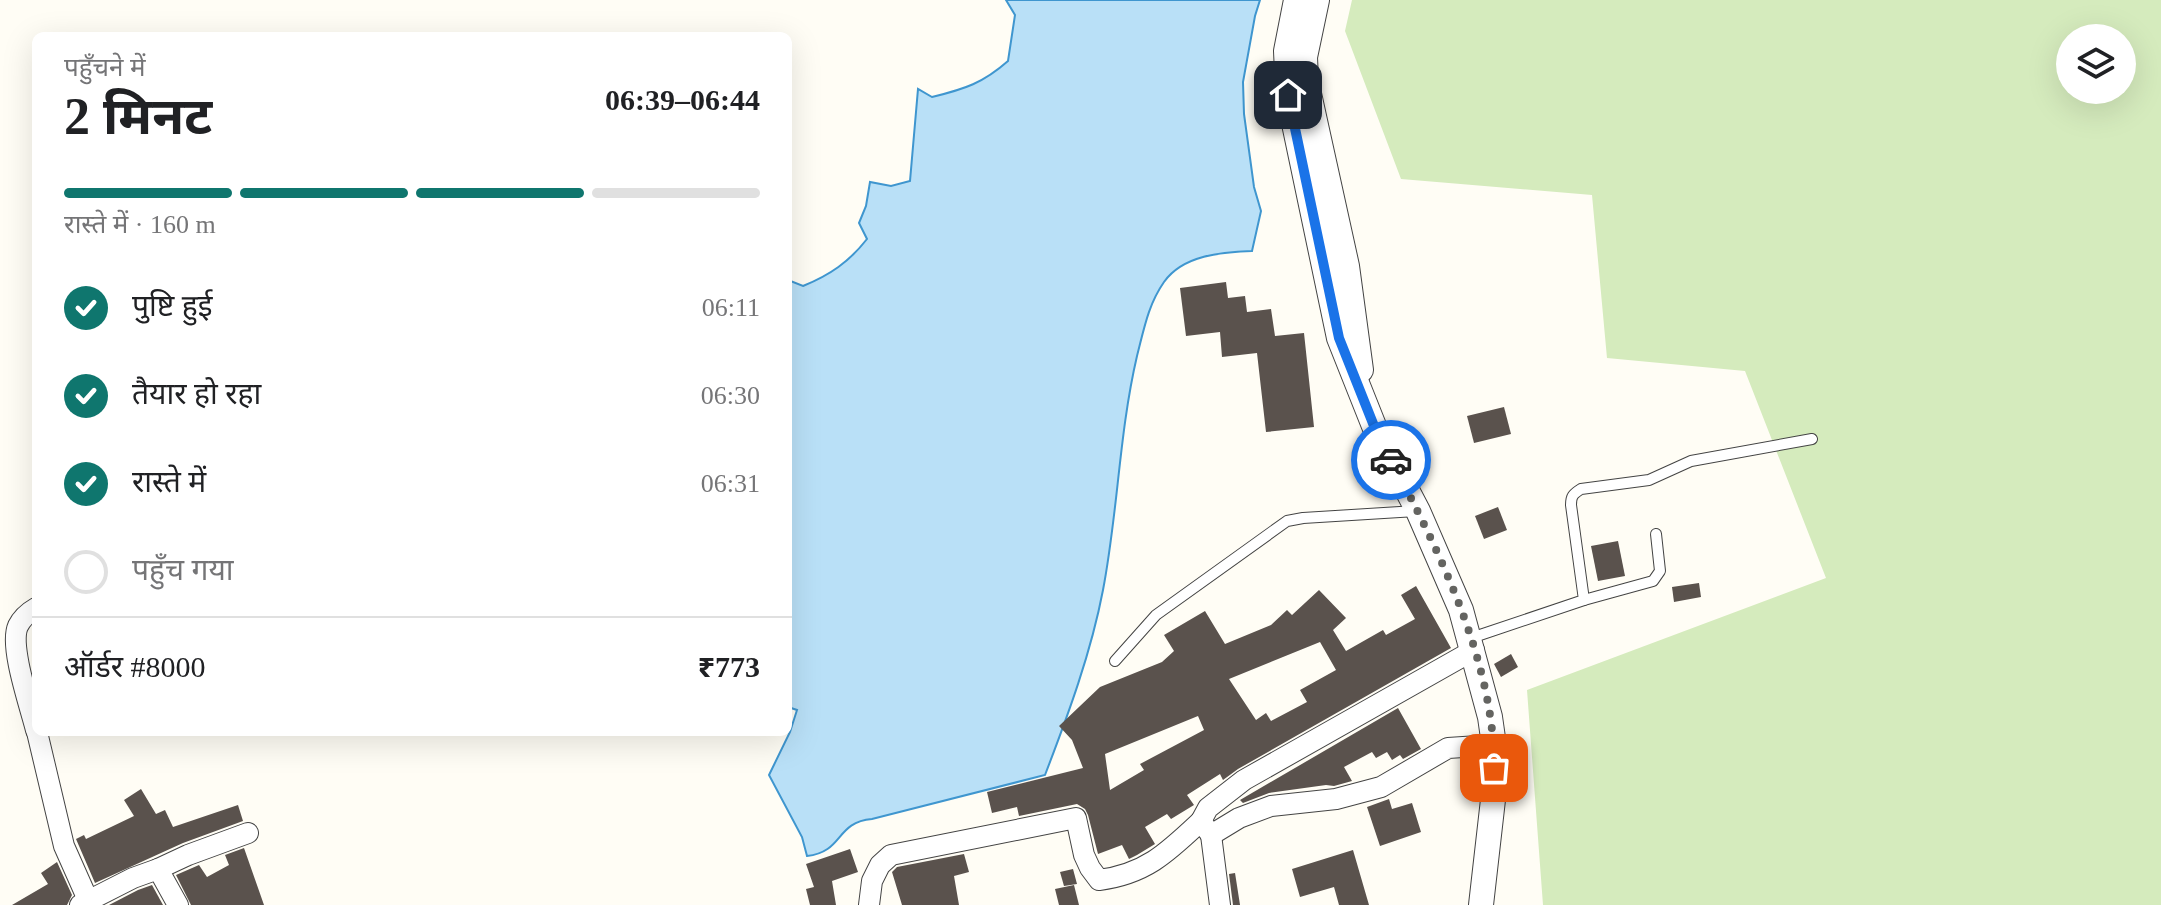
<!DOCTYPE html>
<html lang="hi">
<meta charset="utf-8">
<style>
:root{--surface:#fff;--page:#f6f6f6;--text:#202124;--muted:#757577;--line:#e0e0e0;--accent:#0f766e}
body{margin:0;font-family:"Times New Roman","Noto Sans Devanagari",serif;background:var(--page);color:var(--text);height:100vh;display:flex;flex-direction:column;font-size:30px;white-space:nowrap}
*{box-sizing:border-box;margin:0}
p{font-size:26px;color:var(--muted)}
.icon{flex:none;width:44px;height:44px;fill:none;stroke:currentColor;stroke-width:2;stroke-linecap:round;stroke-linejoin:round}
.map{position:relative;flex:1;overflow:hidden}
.details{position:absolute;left:32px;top:32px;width:760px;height:704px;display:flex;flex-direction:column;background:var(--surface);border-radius:12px;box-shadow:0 8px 32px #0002}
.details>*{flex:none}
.tools{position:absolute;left:2056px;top:24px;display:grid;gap:16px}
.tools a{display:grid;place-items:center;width:80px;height:80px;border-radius:50%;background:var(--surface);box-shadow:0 8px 32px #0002;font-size:40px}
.pin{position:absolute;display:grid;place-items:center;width:68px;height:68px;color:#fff;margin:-34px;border-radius:16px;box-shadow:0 4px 12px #0006}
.courier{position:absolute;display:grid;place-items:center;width:80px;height:80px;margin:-40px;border:6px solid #1a73e8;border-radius:50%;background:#fff;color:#222;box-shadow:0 2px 10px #0007}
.overview em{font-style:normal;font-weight:700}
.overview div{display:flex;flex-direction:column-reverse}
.overview{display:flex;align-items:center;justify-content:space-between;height:136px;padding:0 32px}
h1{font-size:52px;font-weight:700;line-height:60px}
.bar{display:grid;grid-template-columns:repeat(4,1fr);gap:12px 8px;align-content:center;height:96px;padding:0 32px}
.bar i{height:10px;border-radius:6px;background:var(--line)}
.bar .selected{background:var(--accent)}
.bar p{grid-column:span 4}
.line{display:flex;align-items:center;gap:20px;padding:0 32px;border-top:2px solid var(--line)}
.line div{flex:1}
ol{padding:0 32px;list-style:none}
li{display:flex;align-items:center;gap:24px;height:88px}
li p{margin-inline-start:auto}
li .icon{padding:8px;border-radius:50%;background:var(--accent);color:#fff;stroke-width:4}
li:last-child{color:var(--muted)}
li i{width:44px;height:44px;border:4px solid var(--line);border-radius:50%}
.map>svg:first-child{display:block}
.green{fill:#d5ebbd;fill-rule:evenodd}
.water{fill:#b9e0f7;stroke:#3f96cf;stroke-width:2}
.building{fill:#5a524d;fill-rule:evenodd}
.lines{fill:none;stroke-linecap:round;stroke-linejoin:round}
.service-casing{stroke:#444;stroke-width:12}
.minor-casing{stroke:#444;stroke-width:22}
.tertiary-casing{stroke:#444;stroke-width:26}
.service{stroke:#fff;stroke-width:10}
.minor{stroke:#fff;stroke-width:20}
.tertiary{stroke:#fff;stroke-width:24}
.done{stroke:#646461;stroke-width:8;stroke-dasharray:0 14.4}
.route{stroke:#1a73e8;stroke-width:10}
</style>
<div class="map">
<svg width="2161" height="905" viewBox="0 0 2161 905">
<rect width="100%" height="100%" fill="#fffdf5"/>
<!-- green -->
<path class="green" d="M1352,0h809v905h-618l-16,-215 299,-112 -81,-207 -138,-13 -15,-163 -191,-16 -56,-148zM2070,38h52v52h-52z"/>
<!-- water -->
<path class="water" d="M1006,0h254l-5,16 -12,66 1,32 10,73 7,24 -9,40c-30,1 -69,4 -88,31 -16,23 -20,47 -27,74 -18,77 -19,156 -34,234 -12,63 -35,125 -58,185l-173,44c-37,3 -28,33 -65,37l-5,-19 -33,-62 21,-43 7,-22 -9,-3v-427l15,6c27,-11 46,-24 64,-47l-8,-16 7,-17 4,-24 21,4 19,-5 8,-92 14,8c33,-8 51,-14 76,-36l7,-46z"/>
<!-- building -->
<g class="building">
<polygon points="1226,282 1228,298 1245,296 1247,312 1271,309 1275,336 1304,333 1314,427 1266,432 1257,353 1222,357 1220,332 1186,336 1180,288"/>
<polygon points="1504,407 1511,434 1474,443 1467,416"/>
<polygon points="1498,507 1507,530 1484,539 1475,516"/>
<polygon points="1618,541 1625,576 1598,581 1591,546"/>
<polygon points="1699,583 1701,597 1674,602 1672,587"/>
<path d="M1416,586l35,62 -213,121 -15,11 -3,-6 -33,21 7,10 -23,14 -4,-5 -22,13 10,17 -18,11 -8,4 -7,-14 -24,9 -10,-39 -3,-6 -8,-5 -58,12 -2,-9 -25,6 -5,-21 96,-24 -11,-28 -13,-14 41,-39 62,-25 12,-11 -10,-16 41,-24 20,33 46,-19 16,-15 5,5 27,-25 27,28 -13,12 13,21 37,-21 3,5 29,-16 -14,-24zM1320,642l16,28 -36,20 7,12 -36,19 -5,-8 -10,7 -27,-41zM1198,716l6,14 -64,34 4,6 -34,20 -5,-36z"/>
<polygon points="1511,654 1518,667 1501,677 1494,664"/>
<polygon points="1398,708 1421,749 1403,759 1400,755 1392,760 1387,752 1376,758 1372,752 1344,767 1352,781 1334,786 1326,785 1269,793 1243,803 1240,800"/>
<polygon points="141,789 156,814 165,810 173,827 238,805 243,821 183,843 95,883 76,839 84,835 86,839 134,816 124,800"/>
<polygon points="1389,799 1392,809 1412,803 1421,832 1380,846 1367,807"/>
<polygon points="244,848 264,905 191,905 176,875 199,865 207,877 229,865 225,855"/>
<polygon points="850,849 858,872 832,881 836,905 810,905 806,889 814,887 806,864"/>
<polygon points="1353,850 1369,905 1339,905 1334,887 1300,897 1292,869"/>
<polygon points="964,854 969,872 954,876 959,905 902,905 892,872 897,867"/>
<polygon points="57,862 72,895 67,905 12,905 48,884 41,873"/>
<polygon points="1073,869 1077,884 1064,886 1060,872"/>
<polygon points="1235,873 1240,905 1233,905 1229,874"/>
<polygon points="152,885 163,905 109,905 138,890"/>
<polygon points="1074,885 1079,905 1059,905 1055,889"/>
</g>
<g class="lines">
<defs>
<g id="service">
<polyline points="1584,600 1653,581 1660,571 1656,534"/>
<path d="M1471,638l113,-38 -13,-95c0,-9 2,-11 10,-16l68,-9 42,-19 121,-22"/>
<polyline points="1115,661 1156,615 1287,521 1303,518 1416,511"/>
</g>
<g id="minor">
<path d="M36,608c-7,4 -14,10 -18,18 -9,20 12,80 18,104"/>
<polyline points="37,732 64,846 88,900"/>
<polyline points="1201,821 1208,808 1244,780 1474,650"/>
<polyline points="1211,835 1220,905"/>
<polyline points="158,869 188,855 248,833"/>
<polyline points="80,905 133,878 158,869 178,905"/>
<path d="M869,905l3,-24 8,-16 11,-10 185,-37 8,37 6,13 9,12c47,-6 69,-28 102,-59l10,14 28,-17 32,-12 65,-7 45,-12 67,-39 46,-3"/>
</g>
<g id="tertiary">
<polyline points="1296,0 1286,51 1288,95 1339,338 1376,431 1418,511 1461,610 1490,717 1494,745 1494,791 1481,905"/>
<polyline points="1317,0 1305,57 1306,80 1347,266 1361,370"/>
</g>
</defs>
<!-- service casing -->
<use href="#service" class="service-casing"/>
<!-- minor casing -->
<use href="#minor" class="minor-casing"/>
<!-- tertiary casing -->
<use href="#tertiary" class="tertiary-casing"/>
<!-- service -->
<use href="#service" class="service"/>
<!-- minor -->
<use href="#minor" class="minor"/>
<!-- tertiary -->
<use href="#tertiary" class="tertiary"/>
</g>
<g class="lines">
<!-- done -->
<path class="done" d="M1391,460c48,90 104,204 103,308"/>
<!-- route -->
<polyline class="route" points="1288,95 1339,338 1376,431 1391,460"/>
</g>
</svg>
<div class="tools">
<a><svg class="icon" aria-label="layers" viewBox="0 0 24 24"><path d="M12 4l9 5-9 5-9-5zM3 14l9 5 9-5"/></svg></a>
</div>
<div class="pin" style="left:1494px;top:768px;background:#ea580c"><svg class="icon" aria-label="bag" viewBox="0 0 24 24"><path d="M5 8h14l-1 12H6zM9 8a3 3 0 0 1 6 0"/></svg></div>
<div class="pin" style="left:1288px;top:95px;background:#1f2937"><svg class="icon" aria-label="home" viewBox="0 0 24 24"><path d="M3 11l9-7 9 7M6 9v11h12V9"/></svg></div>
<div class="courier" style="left:1391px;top:460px"><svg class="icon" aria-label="car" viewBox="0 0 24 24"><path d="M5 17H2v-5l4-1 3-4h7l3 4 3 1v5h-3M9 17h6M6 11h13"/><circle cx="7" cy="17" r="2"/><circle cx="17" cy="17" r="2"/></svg></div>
<section class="details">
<div class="overview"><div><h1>2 मिनट</h1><p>पहुँचने में</p></div><em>06:39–06:44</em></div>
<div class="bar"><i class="selected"></i><i class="selected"></i><i class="selected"></i><i></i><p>रास्ते में · 160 m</p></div>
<ol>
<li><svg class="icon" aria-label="check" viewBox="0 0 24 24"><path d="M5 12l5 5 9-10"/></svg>पुष्टि हुई<p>06:11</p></li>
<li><svg class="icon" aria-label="check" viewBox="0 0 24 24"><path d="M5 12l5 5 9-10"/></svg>तैयार हो रहा<p>06:30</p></li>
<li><svg class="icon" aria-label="check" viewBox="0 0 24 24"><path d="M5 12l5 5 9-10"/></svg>रास्ते में<p>06:31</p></li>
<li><i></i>पहुँच गया</li>
</ol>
<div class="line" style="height:104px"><div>ऑर्डर #8000</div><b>₹773</b></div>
</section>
</div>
